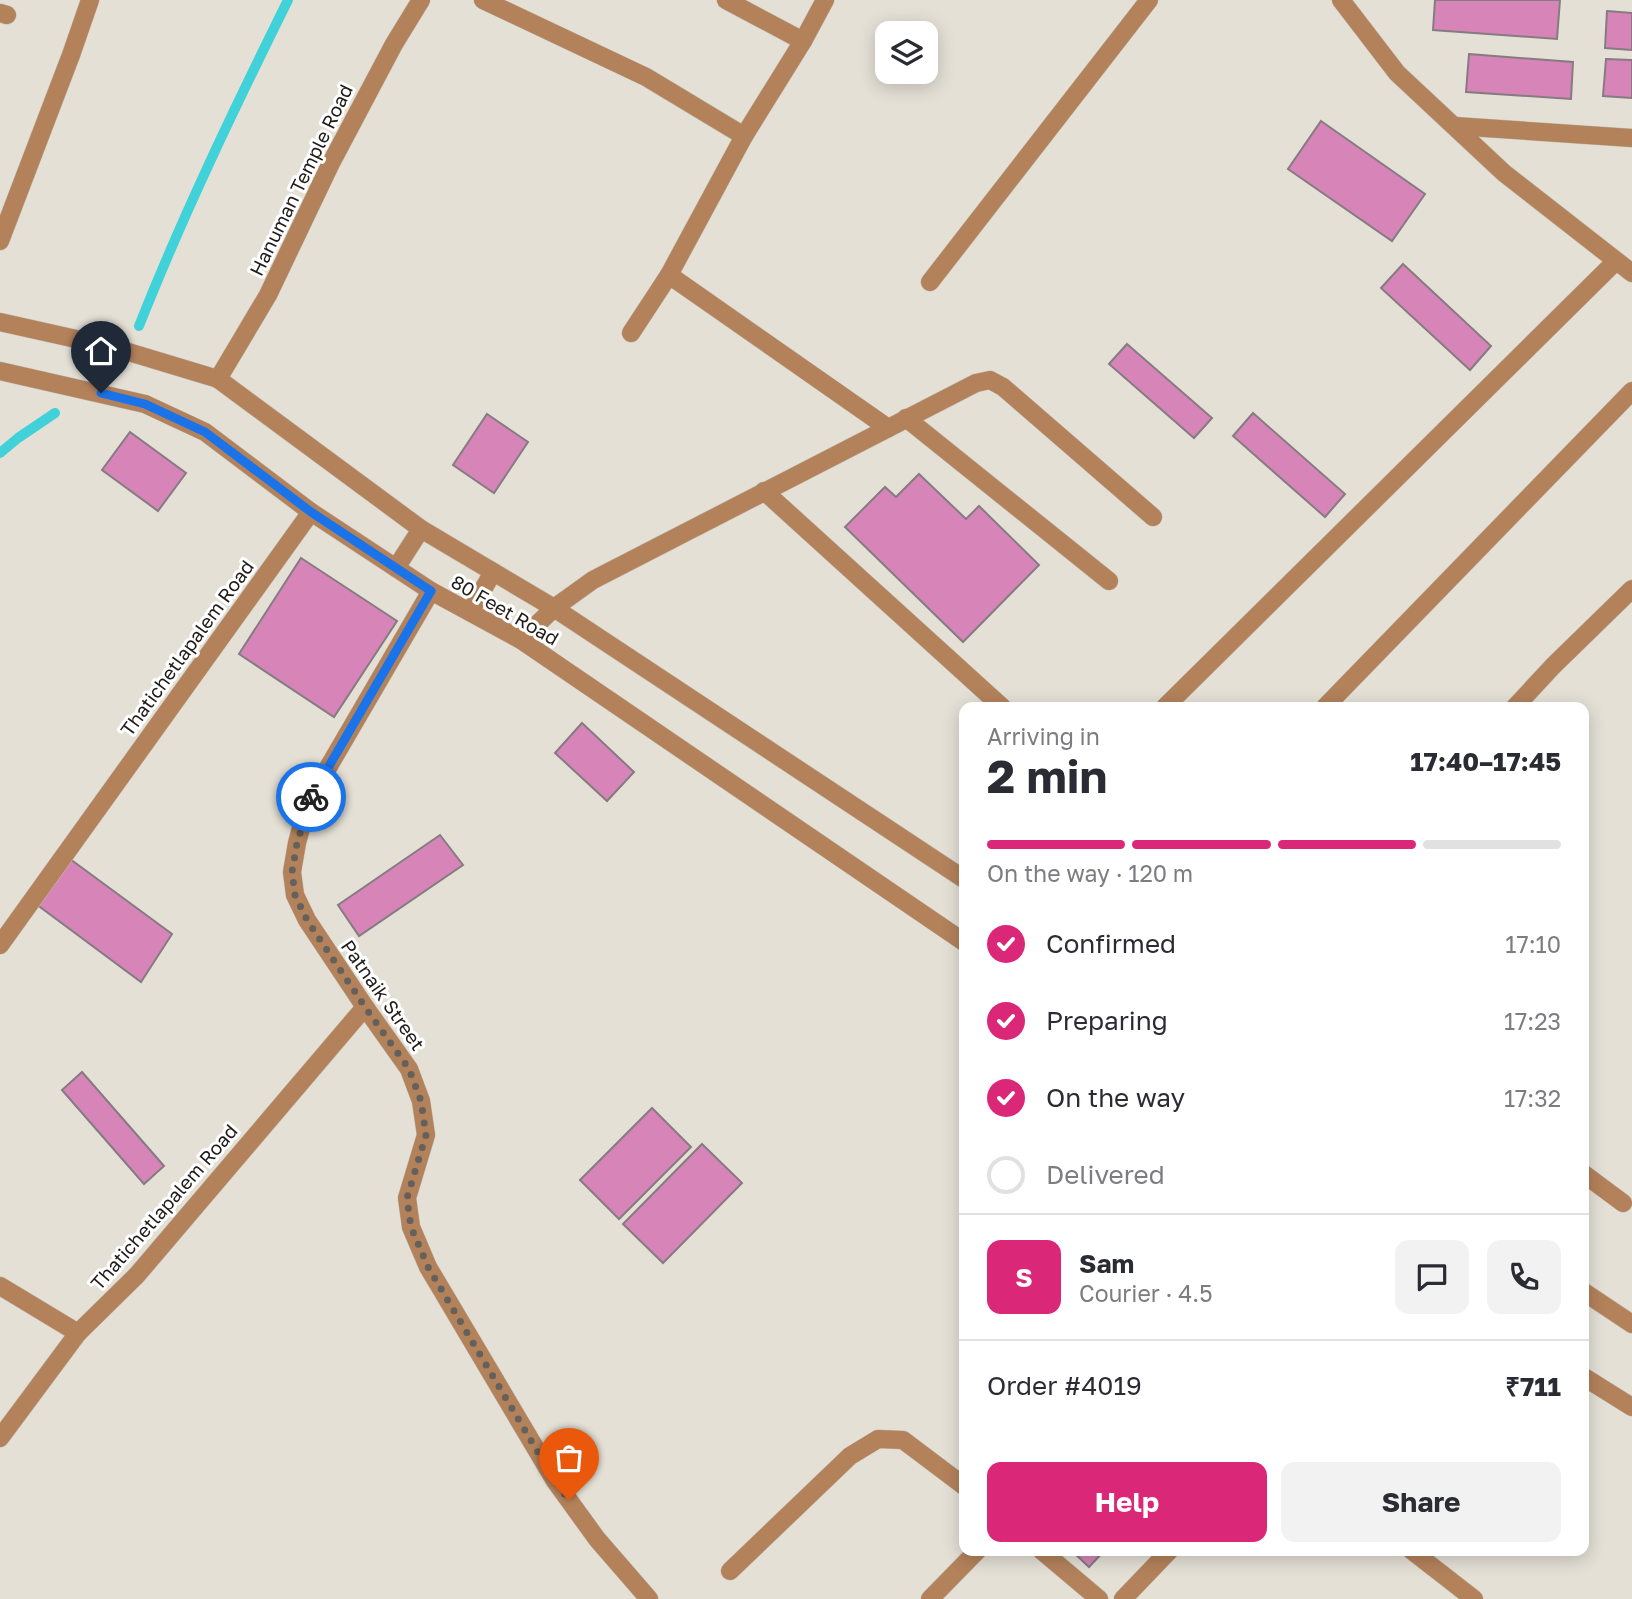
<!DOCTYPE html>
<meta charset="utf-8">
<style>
:root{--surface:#fff;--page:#f2f2f3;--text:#2b2b33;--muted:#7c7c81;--line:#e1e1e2;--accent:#db2777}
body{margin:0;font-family:"Golos Text",sans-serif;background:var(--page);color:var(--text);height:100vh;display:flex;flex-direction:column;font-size:26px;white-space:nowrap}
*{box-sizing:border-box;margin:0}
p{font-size:23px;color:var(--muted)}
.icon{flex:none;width:38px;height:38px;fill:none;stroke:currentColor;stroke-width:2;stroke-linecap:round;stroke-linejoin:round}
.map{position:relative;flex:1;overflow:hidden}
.sheet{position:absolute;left:959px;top:702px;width:630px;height:854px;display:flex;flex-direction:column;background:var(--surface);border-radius:14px;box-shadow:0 4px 18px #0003}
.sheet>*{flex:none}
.tools{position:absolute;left:875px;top:21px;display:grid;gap:14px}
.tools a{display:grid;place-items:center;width:63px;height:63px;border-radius:14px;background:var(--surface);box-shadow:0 4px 18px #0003;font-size:35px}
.pin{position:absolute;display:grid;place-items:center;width:60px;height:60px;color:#fff;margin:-72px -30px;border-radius:50% 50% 50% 0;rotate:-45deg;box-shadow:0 0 7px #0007}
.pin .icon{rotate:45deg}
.courier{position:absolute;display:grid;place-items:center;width:70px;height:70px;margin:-35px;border:5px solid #1a73e8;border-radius:50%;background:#fff;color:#222;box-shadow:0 2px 9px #0007}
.overview em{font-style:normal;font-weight:700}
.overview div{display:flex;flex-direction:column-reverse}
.overview{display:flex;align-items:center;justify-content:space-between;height:119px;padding:0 28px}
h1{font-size:46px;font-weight:700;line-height:52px}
.bar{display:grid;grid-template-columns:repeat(4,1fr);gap:10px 7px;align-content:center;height:84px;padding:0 28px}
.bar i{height:9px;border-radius:5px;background:var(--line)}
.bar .on{background:var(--accent)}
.bar p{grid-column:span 4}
.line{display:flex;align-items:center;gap:18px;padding:0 28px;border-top:2px solid var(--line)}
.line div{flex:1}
.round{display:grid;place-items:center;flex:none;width:74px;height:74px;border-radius:14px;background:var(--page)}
ol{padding:0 28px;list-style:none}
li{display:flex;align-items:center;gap:21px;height:77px}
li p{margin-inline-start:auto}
li .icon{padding:7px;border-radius:50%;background:var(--accent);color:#fff;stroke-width:4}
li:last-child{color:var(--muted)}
li i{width:38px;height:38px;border:4px solid var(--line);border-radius:50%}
.action{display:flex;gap:14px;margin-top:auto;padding:14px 28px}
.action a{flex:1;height:80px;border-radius:14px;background:var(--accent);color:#fff;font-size:28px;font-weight:700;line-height:80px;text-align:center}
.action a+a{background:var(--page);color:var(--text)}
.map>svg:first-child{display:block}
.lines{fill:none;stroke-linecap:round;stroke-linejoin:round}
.stream{stroke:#41d1d9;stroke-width:10}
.building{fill:#d785b8;stroke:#857b81;stroke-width:2}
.minor-casing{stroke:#c1bdb4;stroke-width:19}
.tertiary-casing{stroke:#c1bdb4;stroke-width:19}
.minor{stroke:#b3825b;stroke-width:18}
.tertiary{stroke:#b3825b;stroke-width:18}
.done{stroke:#64615c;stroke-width:7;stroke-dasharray:0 12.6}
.route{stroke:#1a73e8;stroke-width:9}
.labels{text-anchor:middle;stroke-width:6;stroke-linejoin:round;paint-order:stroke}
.street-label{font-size:19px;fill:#1f1d1a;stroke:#fff}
</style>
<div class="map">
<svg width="1632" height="1599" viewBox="0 0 1632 1599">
<rect width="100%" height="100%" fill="#e4e0d6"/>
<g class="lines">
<!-- stream -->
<g class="stream">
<path d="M139,326c44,-111 96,-219 149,-326"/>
<polyline points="0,453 18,438 55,413"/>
</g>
</g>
<!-- building -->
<g class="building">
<polygon points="1435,0 1560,0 1557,39 1433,30"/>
<polygon points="1607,11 1632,13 1632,50 1605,48"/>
<polygon points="1469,54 1573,62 1571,99 1466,92"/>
<polygon points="1606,59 1632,60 1632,98 1603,96"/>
<polygon points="1321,121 1425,194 1392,241 1288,169"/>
<polygon points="1403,264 1491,346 1470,370 1381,288"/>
<polygon points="1127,344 1212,418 1194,438 1109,364"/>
<polygon points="1253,413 1345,494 1325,517 1233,436"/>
<polygon points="487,414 528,442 494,493 453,465"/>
<polygon points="130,432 186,473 158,511 102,470"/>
<polygon points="919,474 966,519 979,506 1039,565 963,642 845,527 885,487 896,497"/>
<polygon points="301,558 397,621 334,717 239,654"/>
<polygon points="582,723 634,772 607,801 555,753"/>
<polygon points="440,835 463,865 359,936 338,905"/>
<polygon points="66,856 172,934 141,982 32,901"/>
<polygon points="82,1072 164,1166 144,1184 62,1090"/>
<polygon points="652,1108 691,1147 619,1219 580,1180"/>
<polygon points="702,1144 742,1183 663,1263 623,1224"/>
<polygon points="1071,1550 1105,1550 1089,1567"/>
</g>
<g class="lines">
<defs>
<g id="minor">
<polyline points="483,0 646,77 744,136"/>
<polyline points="726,0 803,41"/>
<polyline points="1341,0 1397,73 1504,173 1632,273"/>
<polyline points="0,13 7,15"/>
<polyline points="1455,126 1632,138"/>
<polyline points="0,241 71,55 90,0"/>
<polyline points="669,275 888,428"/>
<polyline points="930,282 1149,0"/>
<polyline points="631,333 669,275 744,136 803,41 825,0"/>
<polyline points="218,379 268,295 331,163 394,44 421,0"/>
<polyline points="906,418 1109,581"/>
<polyline points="764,491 1002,707"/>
<polyline points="431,591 308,802 297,843 292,872 295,895 307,920 365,1007 409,1069 421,1101 426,1135 407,1198 411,1227 428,1267 555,1481 597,1539 649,1599"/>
<polyline points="521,640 554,608 593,580 976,383 990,380 1003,387 1153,517"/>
<polyline points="1165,707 1616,261"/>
<polyline points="1325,707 1632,391"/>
<polyline points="1515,707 1553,666 1632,589"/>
<polyline points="0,945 311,512"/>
<polyline points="1584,1174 1623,1203"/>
<polyline points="0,1286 78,1333"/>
<polyline points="0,1438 78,1333 137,1275 365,1007"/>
<polyline points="1041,1550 1099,1599"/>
<polyline points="1411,1550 1474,1599"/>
<polyline points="730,1571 850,1456 878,1439 903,1440 964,1486"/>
<polyline points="930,1599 978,1550"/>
</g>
<g id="tertiary">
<polyline points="0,322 112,347 218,379 421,529 554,608 964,879"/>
<polyline points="0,371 145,404 205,432 311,512 431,591 521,640 964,942"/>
<polyline points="396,568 421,529"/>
<polyline points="470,612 493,572"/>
<polyline points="1584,1292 1632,1324"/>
<polyline points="1584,1377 1632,1407"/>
<polyline points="1123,1599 1170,1550"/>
</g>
</defs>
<!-- minor casing -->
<use href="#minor" class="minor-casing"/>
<!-- tertiary casing -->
<use href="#tertiary" class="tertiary-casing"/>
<!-- minor -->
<use href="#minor" class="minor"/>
<!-- tertiary -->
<use href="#tertiary" class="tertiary"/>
</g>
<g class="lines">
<!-- done -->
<polyline class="done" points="311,797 297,843 292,872 295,895 307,920 365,1007 409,1069 421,1101 426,1135 407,1198 411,1227 428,1267 555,1481 569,1500"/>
<!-- route -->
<polyline class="route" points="101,393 145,404 205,432 311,512 431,591 311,797"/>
</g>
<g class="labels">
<!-- street labels -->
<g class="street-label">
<text transform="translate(301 180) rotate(-64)" y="7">Hanuman Temple Road</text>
<text transform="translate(505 610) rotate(30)" y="7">80 Feet Road</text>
<text transform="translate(187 648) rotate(-54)" y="7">Thatichetlapalem Road</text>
<text transform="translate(383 995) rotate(55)" y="7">Patnaik Street</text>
<text transform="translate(164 1207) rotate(-49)" y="7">Thatichetlapalem Road</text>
</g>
</g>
</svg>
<div class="tools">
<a><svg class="icon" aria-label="layers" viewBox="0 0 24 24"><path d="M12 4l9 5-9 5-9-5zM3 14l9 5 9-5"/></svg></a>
</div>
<div class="pin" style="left:569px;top:1500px;background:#ea580c"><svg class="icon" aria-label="bag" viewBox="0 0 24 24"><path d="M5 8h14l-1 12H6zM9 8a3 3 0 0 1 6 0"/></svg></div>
<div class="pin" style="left:101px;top:393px;background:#1f2937"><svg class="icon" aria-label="home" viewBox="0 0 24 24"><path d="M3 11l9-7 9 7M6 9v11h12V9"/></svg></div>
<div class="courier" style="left:311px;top:797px"><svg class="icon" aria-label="bike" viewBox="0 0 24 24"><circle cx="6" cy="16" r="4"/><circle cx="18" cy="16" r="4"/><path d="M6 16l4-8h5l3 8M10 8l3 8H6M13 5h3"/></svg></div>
<section class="sheet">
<div class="overview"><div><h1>2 min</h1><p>Arriving in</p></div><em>17:40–17:45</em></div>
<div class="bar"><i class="on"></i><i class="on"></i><i class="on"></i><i></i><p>On the way · 120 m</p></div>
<ol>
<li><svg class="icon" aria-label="check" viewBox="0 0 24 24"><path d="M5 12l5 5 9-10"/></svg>Confirmed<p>17:10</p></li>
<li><svg class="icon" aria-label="check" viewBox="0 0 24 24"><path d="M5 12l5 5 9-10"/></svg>Preparing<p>17:23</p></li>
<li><svg class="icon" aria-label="check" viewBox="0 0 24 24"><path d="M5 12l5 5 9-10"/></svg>On the way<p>17:32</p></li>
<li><i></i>Delivered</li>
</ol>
<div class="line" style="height:126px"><b class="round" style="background:var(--accent);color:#fff">S</b><div><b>Sam</b><p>Courier · 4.5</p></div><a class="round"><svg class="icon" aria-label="chat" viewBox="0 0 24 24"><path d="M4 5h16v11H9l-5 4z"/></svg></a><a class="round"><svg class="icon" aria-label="phone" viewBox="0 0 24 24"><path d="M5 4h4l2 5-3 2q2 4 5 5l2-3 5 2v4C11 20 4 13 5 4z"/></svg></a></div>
<div class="line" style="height:91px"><div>Order #4019</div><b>₹711</b></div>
<div class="action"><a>Help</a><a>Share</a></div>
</section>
</div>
